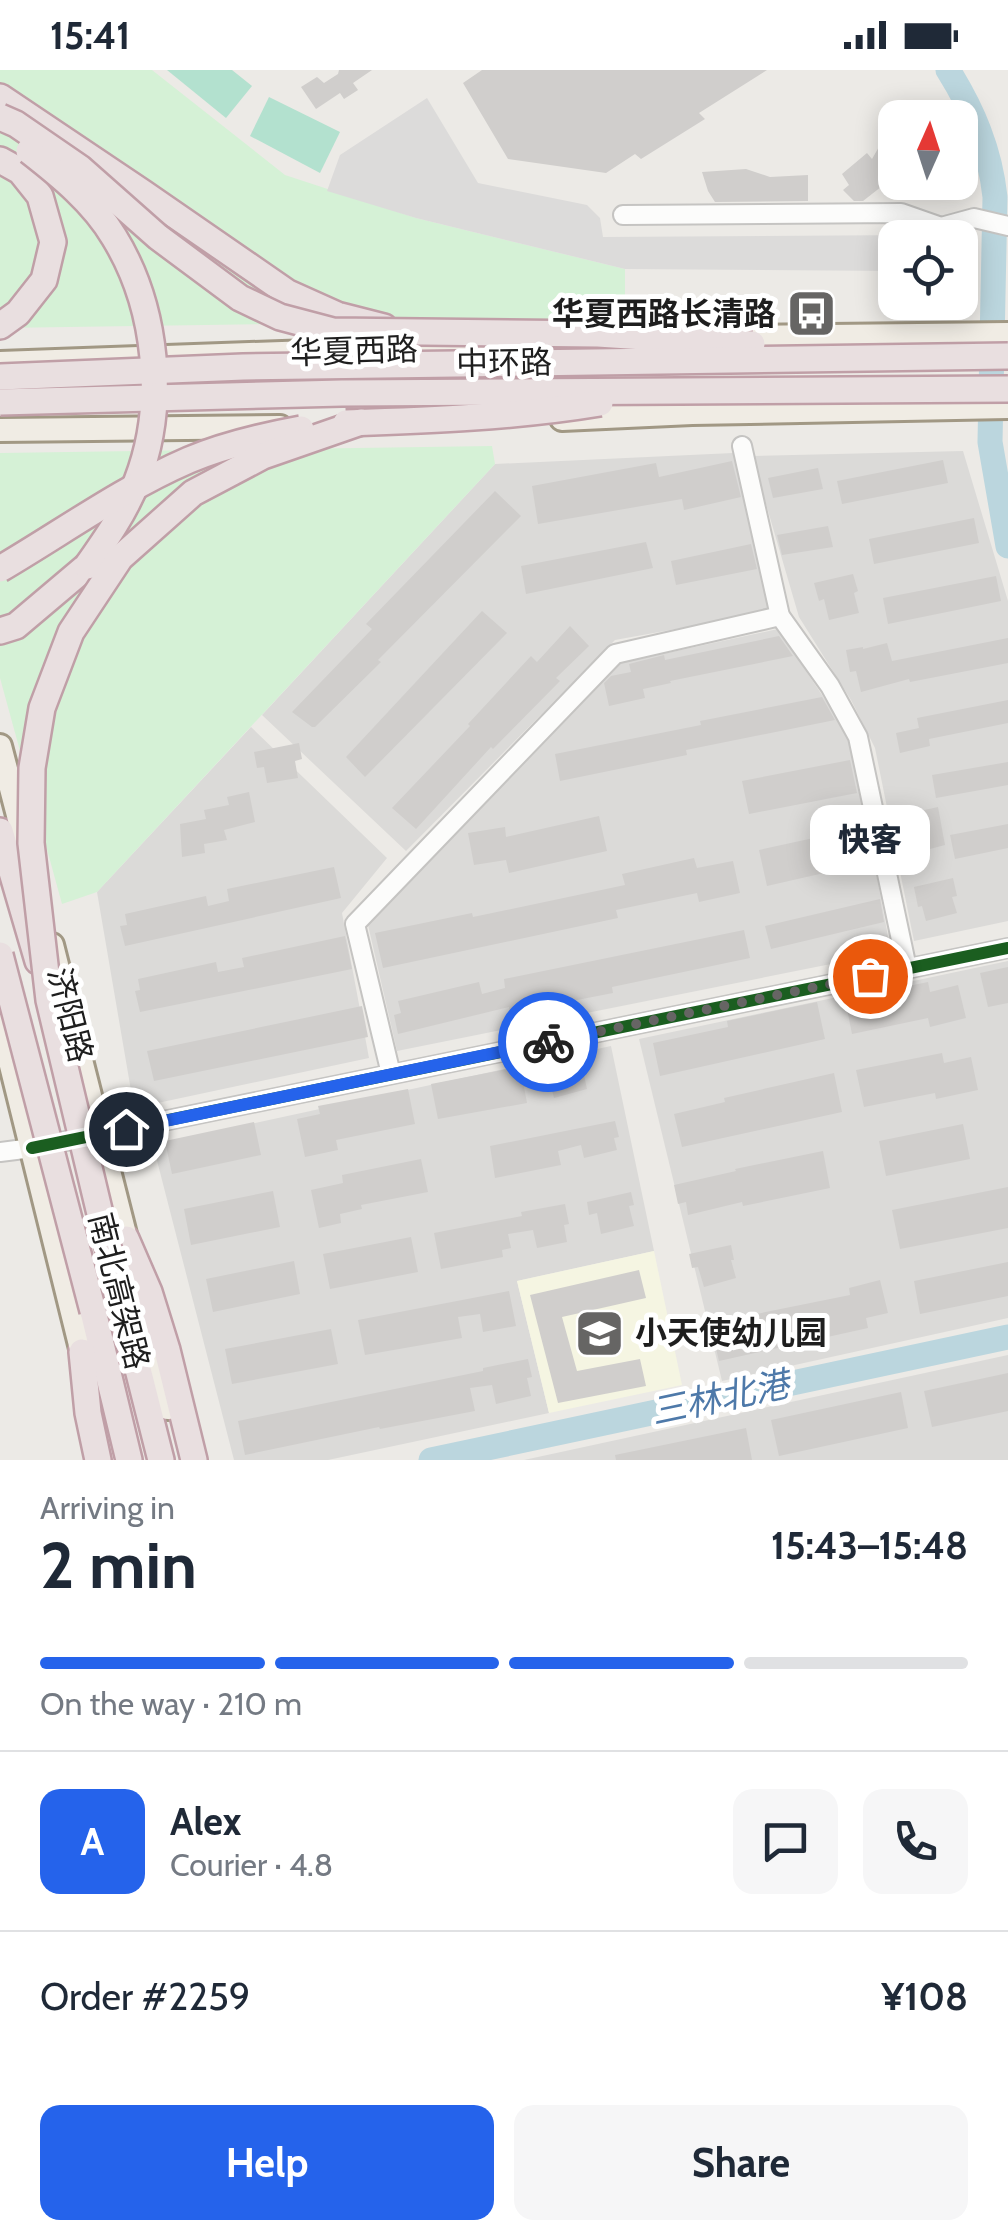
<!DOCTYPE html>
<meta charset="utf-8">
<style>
:root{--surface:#fff;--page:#f6f6f7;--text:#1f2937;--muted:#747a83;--line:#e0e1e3;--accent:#2563eb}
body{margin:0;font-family:Cabin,"Noto Sans SC",sans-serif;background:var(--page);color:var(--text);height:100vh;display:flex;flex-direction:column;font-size:38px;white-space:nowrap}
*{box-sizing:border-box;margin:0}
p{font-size:32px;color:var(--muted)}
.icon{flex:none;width:55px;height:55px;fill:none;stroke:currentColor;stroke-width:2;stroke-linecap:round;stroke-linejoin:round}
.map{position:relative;height:1390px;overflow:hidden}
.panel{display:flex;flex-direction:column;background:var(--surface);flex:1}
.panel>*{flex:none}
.needle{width:65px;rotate:3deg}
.fabs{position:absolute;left:878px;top:30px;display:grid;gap:20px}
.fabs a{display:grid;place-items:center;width:100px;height:100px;border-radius:20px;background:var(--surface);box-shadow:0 5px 25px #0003;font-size:50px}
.pin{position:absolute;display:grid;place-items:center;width:85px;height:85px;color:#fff;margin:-42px;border:5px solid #fff;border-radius:50%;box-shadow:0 2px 10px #0007}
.courier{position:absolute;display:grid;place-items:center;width:100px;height:100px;margin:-50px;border:8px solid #2563eb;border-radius:50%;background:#fff;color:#222;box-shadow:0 2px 12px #0007}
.bubble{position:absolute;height:70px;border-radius:20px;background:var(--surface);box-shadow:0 5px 25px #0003;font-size:32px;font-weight:800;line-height:70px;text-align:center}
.summary em{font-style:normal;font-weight:800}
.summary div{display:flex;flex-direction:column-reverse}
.summary{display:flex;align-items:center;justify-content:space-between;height:170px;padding:0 40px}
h1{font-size:65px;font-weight:800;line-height:75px}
.bar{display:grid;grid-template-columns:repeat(4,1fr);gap:15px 10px;align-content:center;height:120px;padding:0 40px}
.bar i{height:12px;border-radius:8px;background:var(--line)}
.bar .on{background:var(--accent)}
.bar p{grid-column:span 4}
.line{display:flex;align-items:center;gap:25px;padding:0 40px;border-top:2px solid var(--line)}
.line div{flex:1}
.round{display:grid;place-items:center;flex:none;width:105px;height:105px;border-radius:20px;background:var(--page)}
.action{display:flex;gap:20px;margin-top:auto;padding:20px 40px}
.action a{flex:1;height:115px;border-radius:20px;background:var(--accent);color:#fff;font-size:40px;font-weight:800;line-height:115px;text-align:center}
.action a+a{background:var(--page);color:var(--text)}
.status{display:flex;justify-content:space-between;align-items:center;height:70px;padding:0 50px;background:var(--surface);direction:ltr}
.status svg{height:28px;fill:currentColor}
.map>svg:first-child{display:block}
.residential{fill:#dbdad8}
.education{fill:#f5f5e2}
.park{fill:#d5f1d6}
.pitch{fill:#b3e1cf}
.parking{fill:#dcdbda}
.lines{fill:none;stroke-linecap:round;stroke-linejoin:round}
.river{stroke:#bbd6de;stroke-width:25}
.building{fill:#d0cecc}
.minor-casing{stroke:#c5c4c2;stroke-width:22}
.major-casing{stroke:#a19884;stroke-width:28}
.highway-casing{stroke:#c09fa7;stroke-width:30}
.minor{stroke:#fcfcfb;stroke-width:18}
.major{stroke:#f0ece4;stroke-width:22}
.highway{stroke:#e9dfe0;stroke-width:25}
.highway-bridge-casing{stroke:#c09fa7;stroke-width:30;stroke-linecap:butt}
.highway-bridge{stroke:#e9dfe0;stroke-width:25}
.cycleway-casing{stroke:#fff;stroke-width:19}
.cycleway{stroke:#1b5e20;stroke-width:12}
.done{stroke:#666564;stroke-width:10;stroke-dasharray:0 18}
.route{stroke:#2563eb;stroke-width:12}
.labels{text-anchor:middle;stroke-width:10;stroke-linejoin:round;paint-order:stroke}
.poi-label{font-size:32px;font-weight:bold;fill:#1e1e1e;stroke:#fff;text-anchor:end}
.street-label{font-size:32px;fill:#1e1e1e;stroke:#fff}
.water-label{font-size:35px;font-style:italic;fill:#4e79a9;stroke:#fff}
</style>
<div class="status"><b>15:41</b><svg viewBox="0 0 49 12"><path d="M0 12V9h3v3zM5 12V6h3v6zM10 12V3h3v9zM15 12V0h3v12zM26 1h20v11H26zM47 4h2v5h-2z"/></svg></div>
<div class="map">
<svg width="1008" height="1390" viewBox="0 0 1008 1390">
<rect width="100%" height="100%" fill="#eceae6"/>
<!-- residential -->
<g class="residential">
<polygon points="963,381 1008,531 1008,851 914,871 875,678 851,630 799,547 752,386"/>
<polygon points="733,383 770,542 615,570 406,781 262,645 495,394"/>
<polygon points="778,559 850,667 891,882 397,981 368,855 621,593"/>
<polygon points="251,657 387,788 342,843 369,988 134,1038 97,822"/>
<polygon points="1008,891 1008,1248 722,1311 639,969"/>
<polygon points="611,976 654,1181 517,1211 549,1343 328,1390 234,1390 153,1075"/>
<polygon points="1008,1285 1008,1390 524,1390"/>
</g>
<!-- education -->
<polygon class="education" points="654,1181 682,1315 549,1343 517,1211"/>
<!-- park -->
<g class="park">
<polygon points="0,0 152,0 285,105 416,148 625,199 625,249 0,258"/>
<polygon points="492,376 495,394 97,822 62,834 0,608 0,383"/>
</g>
<!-- pitch -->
<g class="pitch">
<polygon points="167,0 232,0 252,16 226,48"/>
<polygon points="269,27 340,62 320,103 250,66"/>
</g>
<!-- parking -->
<polygon class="parking" points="427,28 478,113 587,135 600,148 603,167 913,165 913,167 895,168 895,201 625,199 416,148 327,121 340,85"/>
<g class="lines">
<!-- river -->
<g class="river">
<path d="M948,0c25,40 42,80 47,127l-5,245 18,104"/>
<polyline points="431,1390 1008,1267"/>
</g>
</g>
<!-- building -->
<g class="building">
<polygon points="339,0 372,0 353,13 358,20 344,29 340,23 316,39 301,17 317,7 324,13 338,4"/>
<polygon points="482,0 767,0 699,43 705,49 641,89 635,84 606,103 508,89 463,13"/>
<polygon points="895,49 895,106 863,131 854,131 843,120 849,115 842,104 867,83 872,89"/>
<polygon points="746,99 770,107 808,105 808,131 715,132 708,121 702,102"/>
<polygon points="943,390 948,413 842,434 837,411"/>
<polygon points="732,391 741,427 684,440 682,429 538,454 532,416 656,393 659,407"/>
<polygon points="818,398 823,419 773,428 768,408"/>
<polygon points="495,421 521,446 378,590 381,592 315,657 312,657 292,642 372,559 366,554"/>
<polygon points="974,448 979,473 874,494 869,469"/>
<polygon points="828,456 833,477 782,485 777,465"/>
<polygon points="646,472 653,498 526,524 521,496"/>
<polygon points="751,474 757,499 676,515 671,491"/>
<polygon points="853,504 858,521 854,523 859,543 829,550 824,529 819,531 814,513"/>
<polygon points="996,506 1001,531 888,554 883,528"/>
<polygon points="482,541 507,563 365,707 346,687"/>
<polygon points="570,556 589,576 556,608 560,611 493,679 491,677 416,759 392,738 470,656 468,654 531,586 537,592"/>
<polygon points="779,566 793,586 670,611 671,613 643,619 645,628 609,636 604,613 611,606 631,602 629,594 664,585 665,590"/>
<polygon points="1008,568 1008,593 910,612 909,609 861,622 856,601 850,602 846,580 863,577 863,579 887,573 892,591"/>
<polygon points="822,627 835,650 686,680 687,685 560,711 555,684 701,655 700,651"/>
<polygon points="1008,630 1008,653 929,669 930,676 900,683 896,663 919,658 917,648"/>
<polygon points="299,673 302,689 295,691 298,708 267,713 264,697 257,698 254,682"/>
<polygon points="850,690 857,723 749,744 742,711"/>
<polygon points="1008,692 1008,715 936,728 932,705"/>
<polygon points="249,722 255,752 224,760 227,770 204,774 205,783 182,787 180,754 206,749 204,740 229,735 227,727"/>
<polygon points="938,737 945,775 911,784 906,764 902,765 897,746"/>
<polygon points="599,746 607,781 509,803 506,790 474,795 468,763 505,757 506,767"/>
<polygon points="1008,754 1008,778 955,789 950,765"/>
<polygon points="864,757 872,792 767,816 759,780"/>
<polygon points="694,788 697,798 733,791 740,823 699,832 697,823 616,840 618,848 383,898 375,863 472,843 473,847 625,815 622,804"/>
<polygon points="334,797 341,828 125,876 120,856 127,855 125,844 206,826 208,836 229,831 227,819"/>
<polygon points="953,808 957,826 952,827 957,843 926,851 922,836 918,837 914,817"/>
<polygon points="880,829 884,852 771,879 765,856"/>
<polygon points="744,860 750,888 612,917 613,923 510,943 509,937 398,964 394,945 401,943 398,931 479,912 482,924 505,918 504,909"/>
<polygon points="345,866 352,899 140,942 135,921 140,920 138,909 216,892 218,902 244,897 242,888"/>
<polygon points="1008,897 1008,933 988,937 980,903"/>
<polygon points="928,912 930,922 958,915 966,948 930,957 928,948 852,964 845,929"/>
<polygon points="817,932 825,969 660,1006 653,973 728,957 727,951"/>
<polygon points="362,936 368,967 154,1011 147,981"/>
<polygon points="942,983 944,993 971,987 978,1020 936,1029 935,1023 864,1037 856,1000"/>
<polygon points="583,984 587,1004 584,1005 587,1019 554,1028 550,1012 524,1017 527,1033 438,1049 431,1014"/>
<polygon points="834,1003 842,1042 682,1077 674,1044 725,1032 724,1028"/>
<polygon points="408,1019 415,1054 336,1070 338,1080 305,1087 297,1049 320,1044 318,1036"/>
<polygon points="615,1051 619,1067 614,1068 617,1080 584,1088 581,1075 558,1081 561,1095 495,1108 490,1076"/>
<polygon points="254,1052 261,1085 172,1104 165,1071"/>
<polygon points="963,1054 970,1089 886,1106 879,1071"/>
<polygon points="823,1081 830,1118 743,1136 742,1132 688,1145 686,1132 678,1134 674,1115 736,1101 735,1099"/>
<polygon points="421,1089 428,1122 361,1135 362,1139 340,1144 341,1153 319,1158 311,1120 343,1113 342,1105"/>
<polygon points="1008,1117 1008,1158 900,1179 892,1140"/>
<polygon points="273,1121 280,1157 191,1175 184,1139"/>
<polygon points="631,1122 634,1135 629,1136 634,1156 601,1164 597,1143 589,1145 587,1132"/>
<polygon points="565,1134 569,1154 564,1155 567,1172 537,1178 533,1160 508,1164 511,1178 502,1180 503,1187 441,1199 434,1163 522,1146 521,1142"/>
<polygon points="411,1167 418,1202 330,1219 323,1184"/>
<polygon points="731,1175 734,1190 731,1190 736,1208 704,1217 698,1197 692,1198 689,1184"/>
<polygon points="294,1191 300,1224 213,1242 206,1209"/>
<polygon points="1008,1192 1008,1226 920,1244 914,1211"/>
<polygon points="639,1200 646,1228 562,1247 577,1301 640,1289 646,1316 558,1333 530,1225"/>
<polygon points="880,1210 888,1243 866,1248 868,1258 719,1291 714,1270 706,1272 702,1255 850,1225 849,1218"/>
<polygon points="509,1221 516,1256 483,1262 480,1244 458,1247 462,1268 365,1285 358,1250"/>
<polygon points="331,1259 338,1294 232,1314 225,1279"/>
<polygon points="528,1289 532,1307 527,1308 531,1326 496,1334 492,1315 470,1318 475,1341 380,1359 379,1357 245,1385 238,1351 483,1301 483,1298"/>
<polygon points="1008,1303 1008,1341 932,1357 924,1321"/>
<polygon points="901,1322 908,1358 779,1386 771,1350"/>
<polygon points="746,1358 752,1390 616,1390 615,1385"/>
</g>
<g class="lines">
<defs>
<g id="minor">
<polyline points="623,145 901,143 941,157 974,148 1008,156"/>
<polyline points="742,376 780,546 830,616 858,667 907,898"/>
<polyline points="391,1004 355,854 615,584 780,546"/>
<polyline points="0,1082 32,1078 1008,878"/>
</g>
<g id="major">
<polyline points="733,267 1008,264"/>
<polyline points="0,293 531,274"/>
<polyline points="562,349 692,343 1008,337"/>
<polyline points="0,360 280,357"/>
<polyline points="0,676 26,776"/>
<polyline points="52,875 131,1188"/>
<polyline points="0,951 86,1299"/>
<polyline points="147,1253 168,1338"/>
</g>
<g id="highway">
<polyline points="0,27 143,123 288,223 337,245 384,257"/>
<polyline points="0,90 20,101 40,126 53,172 44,210 18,243 0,256"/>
<polyline points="0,561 16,556 87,496"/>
<polyline points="0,761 38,891"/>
<polyline points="126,1169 149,1222 167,1280 194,1390"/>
<polyline points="122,1236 161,1390"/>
<polyline points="93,1241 129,1390"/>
<polyline points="82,1282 88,1343 98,1390"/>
</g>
</defs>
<!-- minor casing -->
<use href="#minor" class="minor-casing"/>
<!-- major casing -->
<use href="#major" class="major-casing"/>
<!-- highway casing -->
<use href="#highway" class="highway-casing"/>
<!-- minor -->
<use href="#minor" class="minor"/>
<!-- major -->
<use href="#major" class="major"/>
<!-- highway -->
<use href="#highway" class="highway"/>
<defs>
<g id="highway-bridge">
<polyline points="0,47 16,54 80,98 158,167 240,228 280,247 333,261 598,264 752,274"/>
<path d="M29,81c32,25 64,51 85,86 43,70 53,167 23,244 -12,31 -31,58 -50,85"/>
<polyline points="0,307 243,297 1008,286"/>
<polyline points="0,332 342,323 1008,319"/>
<path d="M346,353c85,-3 170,-6 254,-20"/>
<path d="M0,499c63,-37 122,-80 189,-109 35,-15 74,-24 112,-31"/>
<polyline points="0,885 93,1241"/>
<polyline points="122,1236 49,930 31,773 32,698 42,638 71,562 120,488 193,423 263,386 361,352"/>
</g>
</defs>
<!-- highway-bridge casing -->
<use href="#highway-bridge" class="highway-bridge-casing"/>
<!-- highway-bridge -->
<use href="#highway-bridge" class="highway-bridge"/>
<defs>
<polyline id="cycleway" points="32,1078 1008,878"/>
</defs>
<!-- cycleway casing -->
<use href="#cycleway" class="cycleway-casing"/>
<!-- cycleway -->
<use href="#cycleway" class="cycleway"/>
</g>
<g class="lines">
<!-- done -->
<polyline class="done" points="548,972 870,906"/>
<!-- route -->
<polyline class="route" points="126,1059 548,972"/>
</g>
<!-- icons -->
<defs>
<symbol id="bus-square" viewBox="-11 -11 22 22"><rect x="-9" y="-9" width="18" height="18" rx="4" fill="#666564" stroke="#fff"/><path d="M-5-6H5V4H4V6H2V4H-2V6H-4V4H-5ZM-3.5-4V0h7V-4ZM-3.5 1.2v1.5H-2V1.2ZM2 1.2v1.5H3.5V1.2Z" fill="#fff"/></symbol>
<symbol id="school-square" viewBox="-11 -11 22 22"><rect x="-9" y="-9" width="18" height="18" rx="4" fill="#666564" stroke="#fff"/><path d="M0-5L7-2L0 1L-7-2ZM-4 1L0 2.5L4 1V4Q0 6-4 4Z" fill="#fff"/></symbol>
</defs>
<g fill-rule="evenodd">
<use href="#bus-square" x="784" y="216" width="55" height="55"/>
<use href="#school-square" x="572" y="1236" width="55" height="55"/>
</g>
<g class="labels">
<!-- poi labels -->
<g class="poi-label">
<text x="776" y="255">华夏西路长清路</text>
<text x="635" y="1274" text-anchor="start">小天使幼儿园</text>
</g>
<!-- street labels -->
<g class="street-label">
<text transform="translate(354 281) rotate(-2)" y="11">华夏西路</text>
<text transform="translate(504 293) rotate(-1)" y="11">中环路</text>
<text transform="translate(70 945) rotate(76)" y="11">济阳路</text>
<text transform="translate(119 1221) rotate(76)" y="11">南北高架路</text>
</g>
<!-- water labels -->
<g class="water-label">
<text transform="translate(720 1328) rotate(-12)" y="12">三林北港</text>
</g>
</g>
</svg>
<div class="fabs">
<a><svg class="needle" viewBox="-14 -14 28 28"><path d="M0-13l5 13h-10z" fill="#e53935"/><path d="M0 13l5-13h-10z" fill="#747a83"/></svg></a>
<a><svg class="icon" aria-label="locate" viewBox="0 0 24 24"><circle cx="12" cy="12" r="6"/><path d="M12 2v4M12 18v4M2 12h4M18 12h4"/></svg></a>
</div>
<div class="pin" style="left:870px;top:906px;background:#ea580c"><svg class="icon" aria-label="bag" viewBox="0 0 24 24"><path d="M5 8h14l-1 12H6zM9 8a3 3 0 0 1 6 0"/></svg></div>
<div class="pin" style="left:126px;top:1059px;background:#1f2937"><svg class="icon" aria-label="home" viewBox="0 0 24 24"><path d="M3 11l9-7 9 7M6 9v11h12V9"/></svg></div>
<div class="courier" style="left:548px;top:972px"><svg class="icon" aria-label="bike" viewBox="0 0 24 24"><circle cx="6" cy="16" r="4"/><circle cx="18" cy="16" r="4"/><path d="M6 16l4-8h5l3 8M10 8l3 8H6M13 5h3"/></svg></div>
<div class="bubble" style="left:810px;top:735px;width:120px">快客</div>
</div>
<section class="panel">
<div class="summary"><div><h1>2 min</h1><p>Arriving in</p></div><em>15:43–15:48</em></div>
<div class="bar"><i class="on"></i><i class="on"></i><i class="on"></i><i></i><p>On the way · 210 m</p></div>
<div class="line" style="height:180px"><b class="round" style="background:var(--accent);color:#fff">A</b><div><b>Alex</b><p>Courier · 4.8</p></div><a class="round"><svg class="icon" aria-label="chat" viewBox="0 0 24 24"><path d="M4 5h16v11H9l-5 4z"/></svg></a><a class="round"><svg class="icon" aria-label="phone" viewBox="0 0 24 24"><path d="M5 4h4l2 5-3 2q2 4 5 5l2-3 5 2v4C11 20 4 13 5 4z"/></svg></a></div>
<div class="line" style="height:130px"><div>Order #2259</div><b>¥108</b></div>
<div class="action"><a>Help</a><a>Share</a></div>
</section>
